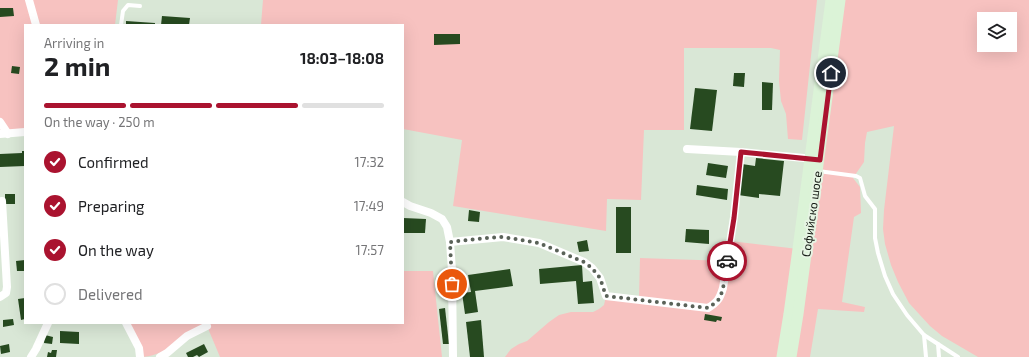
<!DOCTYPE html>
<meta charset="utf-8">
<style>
:root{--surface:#fff;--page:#f6f6f6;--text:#202124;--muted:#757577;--line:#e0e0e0;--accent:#aa132f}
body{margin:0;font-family:"Exo 2",sans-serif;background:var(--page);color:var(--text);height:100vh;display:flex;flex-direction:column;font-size:15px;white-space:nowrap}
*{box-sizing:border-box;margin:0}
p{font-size:13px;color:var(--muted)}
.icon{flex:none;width:22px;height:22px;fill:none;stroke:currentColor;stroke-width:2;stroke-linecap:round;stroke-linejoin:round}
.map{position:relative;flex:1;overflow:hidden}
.details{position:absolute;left:24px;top:24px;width:380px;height:300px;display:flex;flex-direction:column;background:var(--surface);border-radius:0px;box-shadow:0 4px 16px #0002}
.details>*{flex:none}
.controls{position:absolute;left:977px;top:12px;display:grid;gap:8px}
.controls a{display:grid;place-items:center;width:40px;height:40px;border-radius:0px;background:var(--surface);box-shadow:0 4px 16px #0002;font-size:20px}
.pin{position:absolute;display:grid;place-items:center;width:34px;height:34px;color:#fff;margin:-17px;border:2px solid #fff;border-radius:50%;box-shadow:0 1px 4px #0007}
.courier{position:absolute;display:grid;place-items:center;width:40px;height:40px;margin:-20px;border:3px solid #aa132f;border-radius:50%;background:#fff;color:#222;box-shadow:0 1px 5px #0007}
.headline em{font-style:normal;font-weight:700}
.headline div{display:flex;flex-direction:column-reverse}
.headline{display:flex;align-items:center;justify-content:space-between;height:68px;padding:0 20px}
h1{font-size:26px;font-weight:700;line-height:30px}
.bar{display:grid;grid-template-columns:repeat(4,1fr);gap:6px 4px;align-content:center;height:48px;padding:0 20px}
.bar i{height:5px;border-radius:3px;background:var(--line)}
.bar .on{background:var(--accent)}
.bar p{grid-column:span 4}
ol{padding:0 20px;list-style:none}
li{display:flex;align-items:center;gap:12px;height:44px}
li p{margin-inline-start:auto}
li .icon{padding:4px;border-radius:50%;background:var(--accent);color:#fff;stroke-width:4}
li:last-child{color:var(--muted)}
li i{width:22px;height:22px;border:2px solid var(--line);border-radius:50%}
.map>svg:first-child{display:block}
.green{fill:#f7c2c0;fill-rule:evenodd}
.building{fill:#274a20}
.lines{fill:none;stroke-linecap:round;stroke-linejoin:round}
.service{stroke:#fff;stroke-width:4}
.minor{stroke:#fff;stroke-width:8}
.secondary{stroke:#dbf3d7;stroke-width:11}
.done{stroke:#5a6258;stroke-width:4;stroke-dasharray:0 7.2}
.route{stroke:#aa132f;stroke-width:5}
.labels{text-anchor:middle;stroke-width:4;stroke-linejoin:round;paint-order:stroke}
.street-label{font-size:12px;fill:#151a14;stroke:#e6f4e3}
</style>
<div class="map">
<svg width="1029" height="357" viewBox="0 0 1029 357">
<rect width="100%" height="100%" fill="#d9e7d6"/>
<!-- green -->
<g class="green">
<polygon points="0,0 118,0 115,25 25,25 25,132 0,134"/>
<polygon points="263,0 817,0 802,140 788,139 786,114 781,101 779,81 780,50 771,48 684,48 684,130 644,130 641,200 607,199 606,231 453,206 462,140 403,129 403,25 261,25"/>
<path d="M840,0h189v357h-51l-36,-21 -12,-10 -21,-23 -11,-21 -7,-17 -6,-21 -2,-15 1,-19 10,-84 -27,6 -2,11 -1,19 -11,16 7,9 1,26 -7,4 -12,85 23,5 -1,5 -46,-3 -8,48h-19zM984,19h26v26h-26z"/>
<polygon points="730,241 798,249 782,357 505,357 511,349 519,344 527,341 549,322 559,315 571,312 593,312 599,309 604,305 606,296 639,299 640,258 727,261"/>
<path d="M403,271h30l9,86h-222l-13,-31c-19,12 -45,31 -67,31l-14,-34h277z"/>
</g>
<!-- building -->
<g class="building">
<polygon points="0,8 13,8 14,16 0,17"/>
<polygon points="162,16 190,18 189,25 161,25"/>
<polygon points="126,21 155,23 155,25 126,25"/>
<polygon points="434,34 460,34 460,44 434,45"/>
<polygon points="12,66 20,67 19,74 11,73"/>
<polygon points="734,73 745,73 744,87 733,86"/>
<polygon points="762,82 773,83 772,110 762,110"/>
<polygon points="695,88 717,90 712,131 690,129"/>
<polygon points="22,151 25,151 25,166 0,167 0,154 22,153"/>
<polygon points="756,158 784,161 780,196 759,194 759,198 738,195 742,164 755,166"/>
<polygon points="708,163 728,166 726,178 706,175"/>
<polygon points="697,185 728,189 727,200 696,195"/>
<rect x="5" y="194" width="10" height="10"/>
<rect x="616" y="207" width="15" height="46"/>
<polygon points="469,210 480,212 479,222 468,221"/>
<polygon points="403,218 426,219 425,233 403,233"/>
<polygon points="686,229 709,230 709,244 685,242"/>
<polygon points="587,240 589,251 579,252 577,242"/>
<polygon points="25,260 25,271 17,271 16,261"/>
<polygon points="582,265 583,282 592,281 594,303 578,304 576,281 540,284 539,269"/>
<polygon points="510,269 513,286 475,291 478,312 465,314 462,293 471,292 468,275"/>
<polygon points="25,298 25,319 21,320 18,299"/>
<polygon points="445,308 449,344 443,344 439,309"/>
<polygon points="705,314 722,317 721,321 717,320 716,322 704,320"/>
<polygon points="13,319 14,325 3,327 3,320"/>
<polygon points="481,320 484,357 470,357 466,322"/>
<polygon points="60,331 79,332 79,344 60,343"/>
<polygon points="45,335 53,337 52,344 44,343"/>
<polygon points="9,344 10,352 1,354 0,346"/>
<polygon points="204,344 208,352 199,357 197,355 193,357 188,357 186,353"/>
<polygon points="52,350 57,350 56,357 47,357 48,352 51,353"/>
</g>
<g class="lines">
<!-- service -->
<g class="service">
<polyline points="121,25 123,11 128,5 140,6"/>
<polyline points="818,171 856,176 860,178 865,196 875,209 875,238 878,253 885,276 893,294 907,315 924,335 958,357"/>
<polyline points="924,335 926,357"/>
<polyline points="938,344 939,357"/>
</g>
<!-- minor -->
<g class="minor">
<polyline points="29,0 36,25"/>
<polyline points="0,122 8,134"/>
<polyline points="0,134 25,132"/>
<polyline points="687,149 741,152 814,159"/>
<polyline points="403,202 410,206 431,213 442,219 447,227 450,242 452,270 453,357"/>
<path d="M450,242l53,-5 36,6 45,19 8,6 8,10 6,18 102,12c10,-6 12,-10 15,-20l11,-71 7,-65"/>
<polyline points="0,297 6,293 7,287 2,201"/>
<polyline points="126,323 139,348 140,357"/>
<polyline points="31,357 36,349 48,323"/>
<polyline points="160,357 167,353 187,336 207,326"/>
</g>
<!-- secondary -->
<g class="secondary">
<polyline points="782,357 789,314 798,249 831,0"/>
<polyline points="791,357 798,314 840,0"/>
</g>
</g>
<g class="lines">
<!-- done -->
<path class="done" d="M452,284l-2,-42 37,-4 16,-1 36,6 45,19 8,6 8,10 6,18 102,12c4,-3 10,-6 12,-11 5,-11 5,-25 7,-36"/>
<!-- route -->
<polyline class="route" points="727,261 734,218 741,152 820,160 831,73"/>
</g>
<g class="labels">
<!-- street labels -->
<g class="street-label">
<text transform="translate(812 214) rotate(-82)" y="4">Софийско шосе</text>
</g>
</g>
</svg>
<div class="controls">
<a><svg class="icon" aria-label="layers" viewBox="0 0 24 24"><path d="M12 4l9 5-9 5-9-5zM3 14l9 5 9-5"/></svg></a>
</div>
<div class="pin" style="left:452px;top:284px;background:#ea580c"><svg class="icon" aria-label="bag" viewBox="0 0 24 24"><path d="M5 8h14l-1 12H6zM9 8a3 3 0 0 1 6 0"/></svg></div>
<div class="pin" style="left:831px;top:73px;background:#1f2937"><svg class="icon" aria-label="home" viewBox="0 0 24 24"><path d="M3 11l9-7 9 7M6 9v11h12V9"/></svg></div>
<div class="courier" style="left:727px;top:261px"><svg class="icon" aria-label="car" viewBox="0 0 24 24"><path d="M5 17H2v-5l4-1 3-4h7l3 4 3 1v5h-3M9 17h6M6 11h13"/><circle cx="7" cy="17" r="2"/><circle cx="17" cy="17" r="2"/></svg></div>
<section class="details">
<div class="headline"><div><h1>2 min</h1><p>Arriving in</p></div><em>18:03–18:08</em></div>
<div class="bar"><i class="on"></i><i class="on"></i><i class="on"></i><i></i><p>On the way · 250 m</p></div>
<ol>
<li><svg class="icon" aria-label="check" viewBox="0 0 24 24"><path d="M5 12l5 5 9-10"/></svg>Confirmed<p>17:32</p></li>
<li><svg class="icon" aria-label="check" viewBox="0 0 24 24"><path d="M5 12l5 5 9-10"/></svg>Preparing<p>17:49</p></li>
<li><svg class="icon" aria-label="check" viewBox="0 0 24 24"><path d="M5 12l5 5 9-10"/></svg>On the way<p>17:57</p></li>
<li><i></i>Delivered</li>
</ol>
</section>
</div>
